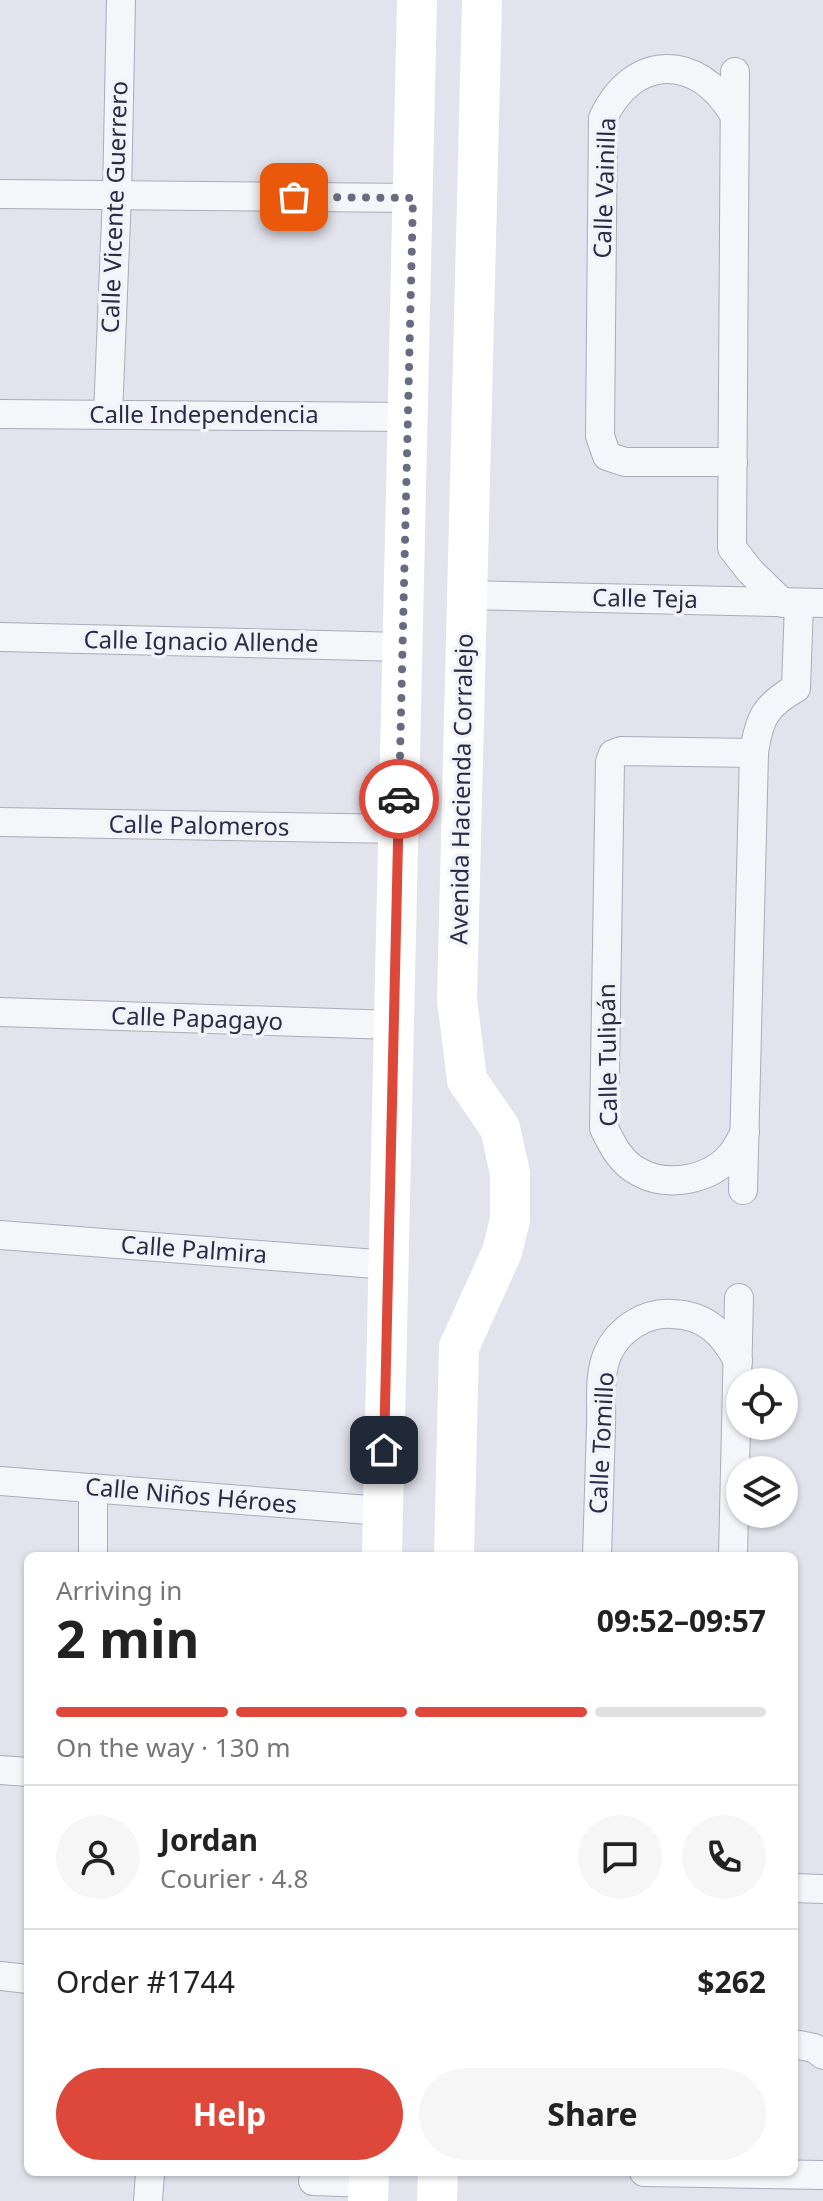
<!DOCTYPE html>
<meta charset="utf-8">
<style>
:root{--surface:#fff;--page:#f6f6f6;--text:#222;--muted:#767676;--line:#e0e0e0;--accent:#dd483b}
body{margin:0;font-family:"Noto Sans",sans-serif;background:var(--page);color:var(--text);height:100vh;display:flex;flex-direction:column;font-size:30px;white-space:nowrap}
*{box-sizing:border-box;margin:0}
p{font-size:26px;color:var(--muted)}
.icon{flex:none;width:44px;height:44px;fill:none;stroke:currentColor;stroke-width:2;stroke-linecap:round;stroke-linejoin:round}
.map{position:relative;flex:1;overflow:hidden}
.side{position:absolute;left:24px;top:1552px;width:774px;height:624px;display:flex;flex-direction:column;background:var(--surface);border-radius:12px;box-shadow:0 2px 6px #0004}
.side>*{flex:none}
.controls{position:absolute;left:726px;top:1368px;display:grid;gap:16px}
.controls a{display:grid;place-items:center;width:72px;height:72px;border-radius:50%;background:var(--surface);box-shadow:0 2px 6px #0004;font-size:40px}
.pin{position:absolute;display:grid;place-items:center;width:68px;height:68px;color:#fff;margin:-34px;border-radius:16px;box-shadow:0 4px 12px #0006}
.courier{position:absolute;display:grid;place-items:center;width:80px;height:80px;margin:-40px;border:6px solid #dd483b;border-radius:50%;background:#fff;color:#222;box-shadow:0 2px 10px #0007}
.headline em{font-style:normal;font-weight:700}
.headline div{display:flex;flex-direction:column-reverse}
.headline{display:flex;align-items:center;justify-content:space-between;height:136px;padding:0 32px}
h1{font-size:52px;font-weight:700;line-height:60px}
.bar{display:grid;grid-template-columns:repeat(4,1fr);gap:12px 8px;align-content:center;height:96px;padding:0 32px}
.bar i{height:10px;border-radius:6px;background:var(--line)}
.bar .current{background:var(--accent)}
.bar p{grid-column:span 4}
.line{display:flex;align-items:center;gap:20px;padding:0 32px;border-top:2px solid var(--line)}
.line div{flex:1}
.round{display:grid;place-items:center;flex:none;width:84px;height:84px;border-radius:42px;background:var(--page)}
.action{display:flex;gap:16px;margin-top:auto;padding:16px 32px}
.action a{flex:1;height:92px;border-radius:48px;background:var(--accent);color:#fff;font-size:32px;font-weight:700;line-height:92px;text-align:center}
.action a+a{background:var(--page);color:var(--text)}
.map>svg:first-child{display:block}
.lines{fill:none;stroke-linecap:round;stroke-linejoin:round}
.street-casing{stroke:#aaacba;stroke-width:30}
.street{stroke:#f5f6f9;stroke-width:28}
.secondary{stroke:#fff;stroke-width:40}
.done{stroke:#696c80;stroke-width:8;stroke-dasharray:0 14.4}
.route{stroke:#dd483b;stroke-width:10}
.labels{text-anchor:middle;stroke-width:7;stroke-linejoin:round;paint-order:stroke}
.street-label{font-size:24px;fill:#282c46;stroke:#f2f3f9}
</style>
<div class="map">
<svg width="823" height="2201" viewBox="0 0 823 2201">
<rect width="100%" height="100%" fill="#e2e3ec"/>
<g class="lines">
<defs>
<g id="street">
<polyline points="735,72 732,548 750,571 783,603"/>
<path d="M733,113c-36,-60 -100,-59 -130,5l-3,318 7,20 18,6h108"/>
<polyline points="0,194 413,198"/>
<polyline points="0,414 408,417"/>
<polyline points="108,415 117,195 121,0"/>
<polyline points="467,595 823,603"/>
<polyline points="0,637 403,647"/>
<polyline points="0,822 399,829"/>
<polyline points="0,1012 394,1025"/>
<path d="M745,1132c-4,7 -8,16 -13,22 -21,26 -64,34 -93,18 -18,-9 -27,-27 -35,-44l6,-366 3,-8 8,-3 133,2"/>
<path d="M743,1190l11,-437c5,-35 11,-47 42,-65l3,-85"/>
<polyline points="0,1235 389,1265"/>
<polyline points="0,1481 382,1511"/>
<polyline points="93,1556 93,1488"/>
<path d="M597,1556c1,-43 3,-86 4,-130 1,-23 -3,-51 7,-73 11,-24 38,-41 64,-39 34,1 51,19 66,47"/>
<polyline points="733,1556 739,1298"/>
<polyline points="0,1770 28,1772"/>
<polyline points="794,1888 823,1889"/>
<polyline points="0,1976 28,1979"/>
<polyline points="794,2044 814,2048 823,2055"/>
<polyline points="644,2172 823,2175"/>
<polyline points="313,2181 368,2183"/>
<polyline points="148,2201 150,2173"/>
</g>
</defs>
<!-- street casing -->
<use href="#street" class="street-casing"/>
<!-- street -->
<use href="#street" class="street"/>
<!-- secondary -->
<g class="secondary">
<polyline points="382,1556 417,0"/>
<polyline points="454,1556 459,1347 502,1252 510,1220 510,1173 500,1128 467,1080 457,999 482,0"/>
<polyline points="368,2201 369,2172"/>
<polyline points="437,2201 438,2172"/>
</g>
</g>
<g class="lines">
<!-- done -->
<polyline class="done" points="294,197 413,198 399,799"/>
<!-- route -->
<polyline class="route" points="384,1450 399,799"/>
</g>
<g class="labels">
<!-- street labels -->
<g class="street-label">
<text transform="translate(605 188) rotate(-88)" y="8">Calle Vainilla</text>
<text transform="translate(115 207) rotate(-88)" y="8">Calle Vicente Guerrero</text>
<text x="204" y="423">Calle Independencia</text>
<text transform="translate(645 599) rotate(1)" y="8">Calle Teja</text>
<text transform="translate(201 642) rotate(1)" y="8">Calle Ignacio Allende</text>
<text transform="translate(462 789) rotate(-89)" y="8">Avenida Hacienda Corralejo</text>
<text transform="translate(199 826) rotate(1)" y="8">Calle Palomeros</text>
<text transform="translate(197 1019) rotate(2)" y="8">Calle Papagayo</text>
<text transform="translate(608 1055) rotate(-91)" y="8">Calle Tulipán</text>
<text transform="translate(194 1250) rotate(4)" y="8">Calle Palmira</text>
<text transform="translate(602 1443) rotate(-87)" y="8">Calle Tomillo</text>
<text transform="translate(191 1496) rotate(5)" y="8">Calle Niños Héroes</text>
</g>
</g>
</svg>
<div class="controls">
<a><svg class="icon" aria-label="locate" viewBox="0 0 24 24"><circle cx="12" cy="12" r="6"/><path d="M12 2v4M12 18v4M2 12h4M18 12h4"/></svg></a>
<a><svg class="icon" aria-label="layers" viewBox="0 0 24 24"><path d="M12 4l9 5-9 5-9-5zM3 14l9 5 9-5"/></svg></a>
</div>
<div class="pin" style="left:294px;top:197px;background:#ea580c"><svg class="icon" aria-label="bag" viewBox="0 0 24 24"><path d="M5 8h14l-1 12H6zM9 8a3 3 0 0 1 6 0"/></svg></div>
<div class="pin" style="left:384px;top:1450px;background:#1f2937"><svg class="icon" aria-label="home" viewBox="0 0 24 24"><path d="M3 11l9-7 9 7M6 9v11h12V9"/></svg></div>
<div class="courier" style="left:399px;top:799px"><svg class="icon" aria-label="car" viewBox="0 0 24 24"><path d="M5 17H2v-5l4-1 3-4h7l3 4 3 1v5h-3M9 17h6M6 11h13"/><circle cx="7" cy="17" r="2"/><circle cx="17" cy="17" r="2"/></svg></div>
<section class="side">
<div class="headline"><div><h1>2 min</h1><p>Arriving in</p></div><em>09:52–09:57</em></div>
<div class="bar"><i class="current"></i><i class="current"></i><i class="current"></i><i></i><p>On the way · 130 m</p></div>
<div class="line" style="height:144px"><a class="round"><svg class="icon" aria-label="person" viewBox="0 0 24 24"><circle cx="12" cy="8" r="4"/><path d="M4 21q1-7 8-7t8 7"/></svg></a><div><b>Jordan</b><p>Courier · 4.8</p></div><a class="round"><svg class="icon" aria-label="chat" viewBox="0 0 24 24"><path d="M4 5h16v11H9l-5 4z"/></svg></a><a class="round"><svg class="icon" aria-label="phone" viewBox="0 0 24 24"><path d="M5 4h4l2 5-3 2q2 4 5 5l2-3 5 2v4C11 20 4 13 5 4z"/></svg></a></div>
<div class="line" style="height:104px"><div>Order #1744</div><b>$262</b></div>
<div class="action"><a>Help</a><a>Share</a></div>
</section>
</div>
